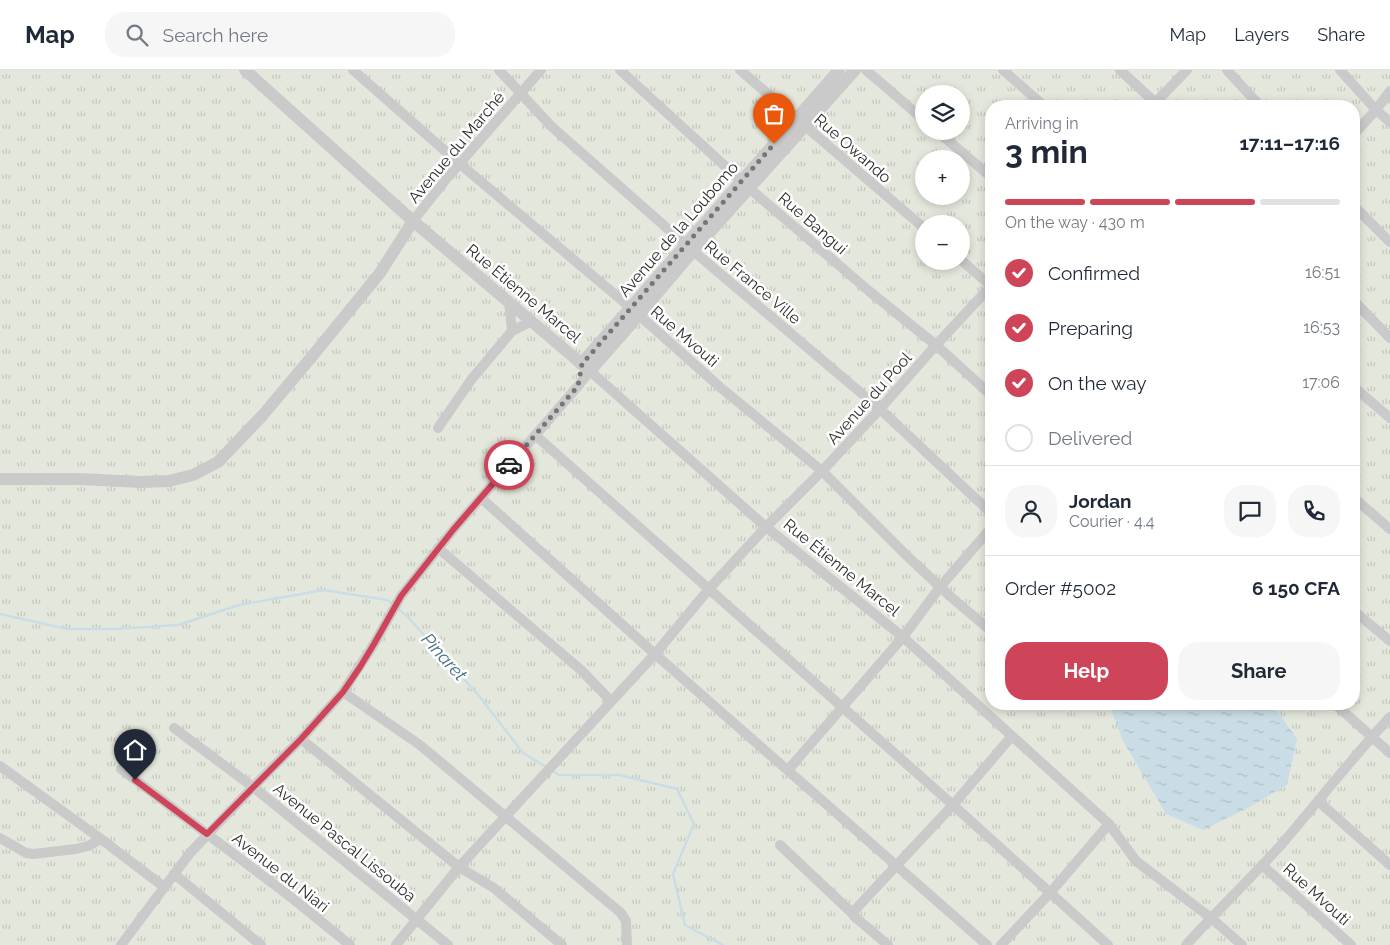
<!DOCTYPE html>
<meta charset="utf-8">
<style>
:root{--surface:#fff;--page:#f6f6f7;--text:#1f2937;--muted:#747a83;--line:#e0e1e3;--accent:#ce4459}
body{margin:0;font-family:Raleway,sans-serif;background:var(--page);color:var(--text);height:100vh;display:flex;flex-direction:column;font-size:19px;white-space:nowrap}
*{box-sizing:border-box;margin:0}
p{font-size:16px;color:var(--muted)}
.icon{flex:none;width:28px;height:28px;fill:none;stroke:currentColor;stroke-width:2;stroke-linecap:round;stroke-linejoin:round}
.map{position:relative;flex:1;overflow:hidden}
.drawer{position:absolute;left:985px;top:30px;width:375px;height:610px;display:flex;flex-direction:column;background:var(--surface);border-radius:20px;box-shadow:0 2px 8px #0003}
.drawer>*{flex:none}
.buttons{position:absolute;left:915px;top:15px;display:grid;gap:10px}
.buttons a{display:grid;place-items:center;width:55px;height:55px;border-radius:50%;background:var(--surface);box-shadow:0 2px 8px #0003;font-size:25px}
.pin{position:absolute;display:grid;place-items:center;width:42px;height:42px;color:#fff;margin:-51px -21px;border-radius:50% 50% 50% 0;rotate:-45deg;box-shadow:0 0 5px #0007}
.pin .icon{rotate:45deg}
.courier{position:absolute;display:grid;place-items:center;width:50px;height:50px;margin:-25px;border:4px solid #ce4459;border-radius:50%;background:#fff;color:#222;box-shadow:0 1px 6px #0007}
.overview em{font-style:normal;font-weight:700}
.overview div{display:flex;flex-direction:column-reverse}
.overview{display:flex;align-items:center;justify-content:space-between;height:85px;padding:0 20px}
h1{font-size:32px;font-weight:700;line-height:38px}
.bar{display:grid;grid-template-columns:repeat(4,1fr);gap:8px 5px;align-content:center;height:60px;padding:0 20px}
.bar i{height:6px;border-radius:4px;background:var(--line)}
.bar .active{background:var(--accent)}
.bar p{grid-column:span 4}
.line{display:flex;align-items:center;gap:12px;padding:0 20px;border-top:1px solid var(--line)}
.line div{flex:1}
.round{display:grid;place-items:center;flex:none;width:52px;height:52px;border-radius:20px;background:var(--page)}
ol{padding:0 20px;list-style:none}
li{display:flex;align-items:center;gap:15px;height:55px}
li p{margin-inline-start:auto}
li .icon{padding:5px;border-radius:50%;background:var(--accent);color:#fff;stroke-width:4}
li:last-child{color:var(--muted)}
li i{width:28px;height:28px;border:2px solid var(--line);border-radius:50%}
.cta{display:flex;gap:10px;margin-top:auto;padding:10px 20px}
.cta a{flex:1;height:58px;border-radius:20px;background:var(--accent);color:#fff;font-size:20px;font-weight:700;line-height:58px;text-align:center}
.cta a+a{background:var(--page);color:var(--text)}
header{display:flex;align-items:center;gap:30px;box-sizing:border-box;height:70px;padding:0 25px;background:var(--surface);border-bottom:1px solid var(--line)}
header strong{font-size:24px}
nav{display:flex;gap:28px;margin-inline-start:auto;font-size:18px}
.search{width:350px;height:45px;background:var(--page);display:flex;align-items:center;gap:12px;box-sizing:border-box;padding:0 18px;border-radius:20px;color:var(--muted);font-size:19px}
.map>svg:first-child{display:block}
.grass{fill:url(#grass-tufts);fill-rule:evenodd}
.water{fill:url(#water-ripples)}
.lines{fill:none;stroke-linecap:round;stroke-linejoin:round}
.stream{stroke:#cadde6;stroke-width:2.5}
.minor{stroke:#cacaca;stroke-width:10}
.tertiary{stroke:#cacaca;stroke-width:12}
.done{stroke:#767676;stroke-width:5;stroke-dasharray:0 9}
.route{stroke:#ce4459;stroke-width:6}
.labels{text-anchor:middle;stroke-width:5;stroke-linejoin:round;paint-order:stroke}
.street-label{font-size:16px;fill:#2d2d2d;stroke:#fff}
.water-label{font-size:18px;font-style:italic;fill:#457084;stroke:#fff}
</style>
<header>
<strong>Map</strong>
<div class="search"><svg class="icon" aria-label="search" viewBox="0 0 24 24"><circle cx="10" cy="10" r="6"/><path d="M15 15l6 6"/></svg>Search here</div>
<nav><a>Map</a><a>Layers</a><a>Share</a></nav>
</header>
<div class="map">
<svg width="1390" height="875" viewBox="0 0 1390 875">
<defs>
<pattern id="grass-tufts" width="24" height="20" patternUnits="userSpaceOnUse" patternTransform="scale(1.25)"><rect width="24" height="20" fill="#e4e8dc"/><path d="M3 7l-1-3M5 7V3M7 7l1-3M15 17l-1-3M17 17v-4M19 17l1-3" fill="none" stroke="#c4c7bd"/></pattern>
<pattern id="water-ripples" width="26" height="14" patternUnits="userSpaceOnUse" patternTransform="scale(1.25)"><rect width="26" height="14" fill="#cadde6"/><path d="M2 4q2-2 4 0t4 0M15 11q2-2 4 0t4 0" fill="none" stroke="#aebec6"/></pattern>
</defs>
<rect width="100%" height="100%" fill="#fff"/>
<!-- grass -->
<path class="grass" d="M0,0h1390v875h-1390zM924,24h37v37h-37zM991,36h363v598h-363zM924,89h37v37h-37zM924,154h37v37h-37z"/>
<!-- water -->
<polygon class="water" points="1109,634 1265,634 1279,643 1297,669 1287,715 1248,738 1203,760 1166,744 1123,671"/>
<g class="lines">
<!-- stream -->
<g class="stream">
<polyline points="397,538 407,546 480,627 523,683 546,697"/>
<polyline points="0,544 67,559 113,559 178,555 239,535 324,520 387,530 393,534"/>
<polyline points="551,700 559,705 619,705 677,719 694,754 673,804 685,855 723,875"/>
</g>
<!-- minor -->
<g class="minor">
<polyline points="353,0 460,94 631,238 721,318 822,401 905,484 951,527 991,561"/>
<polyline points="499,0 551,56 685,174 880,339 991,443"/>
<polyline points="620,0 749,118 869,221 936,275 991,325"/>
<polyline points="740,0 924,158"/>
<polyline points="866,0 924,50"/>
<polyline points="1003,0 1044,36"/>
<polyline points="1120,0 1159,36"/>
<polyline points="1227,0 1260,36"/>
<polyline points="1340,0 1376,40 1390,52"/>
<polyline points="1152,36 1187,0"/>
<polyline points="937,61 991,107"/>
<polyline points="1354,64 1376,40 1390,21"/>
<polyline points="1354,136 1390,172"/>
<polyline points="413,151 447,108 541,0"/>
<polyline points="1354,231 1390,268"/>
<polyline points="509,232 512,261"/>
<polyline points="1354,317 1390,348"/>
<polyline points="438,358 471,310 512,261 532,251"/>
<polyline points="535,365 953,735 1108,875"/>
<polyline points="481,428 655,584 987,875"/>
<polyline points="1354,428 1390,459"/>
<polyline points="438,478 581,600 611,631"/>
<polyline points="1354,541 1390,571"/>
<polyline points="343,622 420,675 621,843 626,851 627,875"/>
<polyline points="1335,634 1390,683"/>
<polyline points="174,658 253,717 448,875"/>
<polyline points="301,669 459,797 494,818 562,875"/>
<polyline points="0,696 101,769 164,817"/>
<polyline points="121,699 292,828 350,875"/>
<polyline points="788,700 903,567 940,517 991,458"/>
<polyline points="1318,731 1390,795"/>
<polyline points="0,768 26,783 33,784 76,779 88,776 101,769"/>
<polyline points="780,775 852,843 855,847 888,875"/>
<polyline points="1262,795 1351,875"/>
<polyline points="174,804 261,875"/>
<polyline points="852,843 953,735 1011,667"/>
<polyline points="121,875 190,783 253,717 301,669 343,622 374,574 401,526 453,460 578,316 590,301 766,457 903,567 1109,754 1136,791 1211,848 1242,875"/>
<polyline points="396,875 459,797 655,584 709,519 766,457 822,401 880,339 936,275 991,216 961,190"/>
<polyline points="1001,875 1050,823 1109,754"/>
<path d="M1186,875c31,-34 64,-66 95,-100 36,-42 71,-87 109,-128"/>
</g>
<!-- tertiary -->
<g class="tertiary">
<polyline points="245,0 413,151 590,301 638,246 693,181 855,0"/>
<polyline points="581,294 839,0"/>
<polyline points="0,409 79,409 141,412 169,411 193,405 218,392 262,346 314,284 380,203 413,151"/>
</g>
</g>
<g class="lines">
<!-- done -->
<polyline class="done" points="509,395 578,316 582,294 774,74"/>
<!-- route -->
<polyline class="route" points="135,710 207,764 301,669 343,622 360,597 374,574 401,526 453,460 509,395"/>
</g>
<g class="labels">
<!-- street labels -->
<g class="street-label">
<text transform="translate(456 77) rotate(-50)" y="6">Avenue du Marché</text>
<text transform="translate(853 78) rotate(41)" y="6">Rue Owando</text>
<text transform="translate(813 153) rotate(41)" y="6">Rue Bangui</text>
<text transform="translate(678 159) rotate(-49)" y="6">Avenue de la Loubomo</text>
<text transform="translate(753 212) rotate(40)" y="6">Rue France Ville</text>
<text transform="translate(524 223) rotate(40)" y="6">Rue Étienne Marcel</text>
<text transform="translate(685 266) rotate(41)" y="6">Rue Mvouti</text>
<text transform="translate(869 328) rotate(-48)" y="6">Avenue du Pool</text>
<text transform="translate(842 497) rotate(39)" y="6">Rue Étienne Marcel</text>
<text transform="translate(345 772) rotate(39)" y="6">Avenue Pascal Lissouba</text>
<text transform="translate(281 802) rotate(38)" y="6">Avenue du Niari</text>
<text transform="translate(1317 824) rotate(42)" y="6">Rue Mvouti</text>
</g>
<!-- water labels -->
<g class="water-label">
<text transform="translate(444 587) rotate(48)" y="6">Pinaret</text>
</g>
</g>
</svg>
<div class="buttons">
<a><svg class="icon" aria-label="layers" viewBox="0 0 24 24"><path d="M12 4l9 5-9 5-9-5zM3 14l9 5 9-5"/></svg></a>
<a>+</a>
<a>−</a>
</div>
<div class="pin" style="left:774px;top:74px;background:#ea580c"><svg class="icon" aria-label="bag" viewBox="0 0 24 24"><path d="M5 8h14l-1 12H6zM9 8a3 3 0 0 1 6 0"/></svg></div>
<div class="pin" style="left:135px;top:710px;background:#1f2937"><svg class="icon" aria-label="home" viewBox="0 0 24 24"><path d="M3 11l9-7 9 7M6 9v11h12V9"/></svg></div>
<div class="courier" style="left:509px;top:395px"><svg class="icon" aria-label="car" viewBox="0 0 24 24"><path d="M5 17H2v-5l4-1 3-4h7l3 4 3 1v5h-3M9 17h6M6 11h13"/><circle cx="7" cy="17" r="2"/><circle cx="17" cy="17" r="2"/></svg></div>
<section class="drawer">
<div class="overview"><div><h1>3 min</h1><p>Arriving in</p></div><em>17:11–17:16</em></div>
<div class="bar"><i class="active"></i><i class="active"></i><i class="active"></i><i></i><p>On the way · 430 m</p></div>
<ol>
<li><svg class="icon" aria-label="check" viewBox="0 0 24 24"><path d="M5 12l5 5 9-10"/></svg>Confirmed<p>16:51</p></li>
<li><svg class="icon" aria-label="check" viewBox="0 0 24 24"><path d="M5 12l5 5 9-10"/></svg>Preparing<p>16:53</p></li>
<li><svg class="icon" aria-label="check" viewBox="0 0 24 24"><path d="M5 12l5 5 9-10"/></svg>On the way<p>17:06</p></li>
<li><i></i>Delivered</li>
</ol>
<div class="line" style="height:90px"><a class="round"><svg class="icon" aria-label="person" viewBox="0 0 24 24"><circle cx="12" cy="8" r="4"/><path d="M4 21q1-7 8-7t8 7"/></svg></a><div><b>Jordan</b><p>Courier · 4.4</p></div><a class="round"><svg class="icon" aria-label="chat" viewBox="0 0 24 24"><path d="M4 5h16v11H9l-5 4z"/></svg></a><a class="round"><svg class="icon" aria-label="phone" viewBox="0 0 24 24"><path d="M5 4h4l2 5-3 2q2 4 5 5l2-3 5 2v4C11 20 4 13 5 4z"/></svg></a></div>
<div class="line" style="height:65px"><div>Order #5002</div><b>6 150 CFA</b></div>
<div class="cta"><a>Help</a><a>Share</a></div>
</section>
</div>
